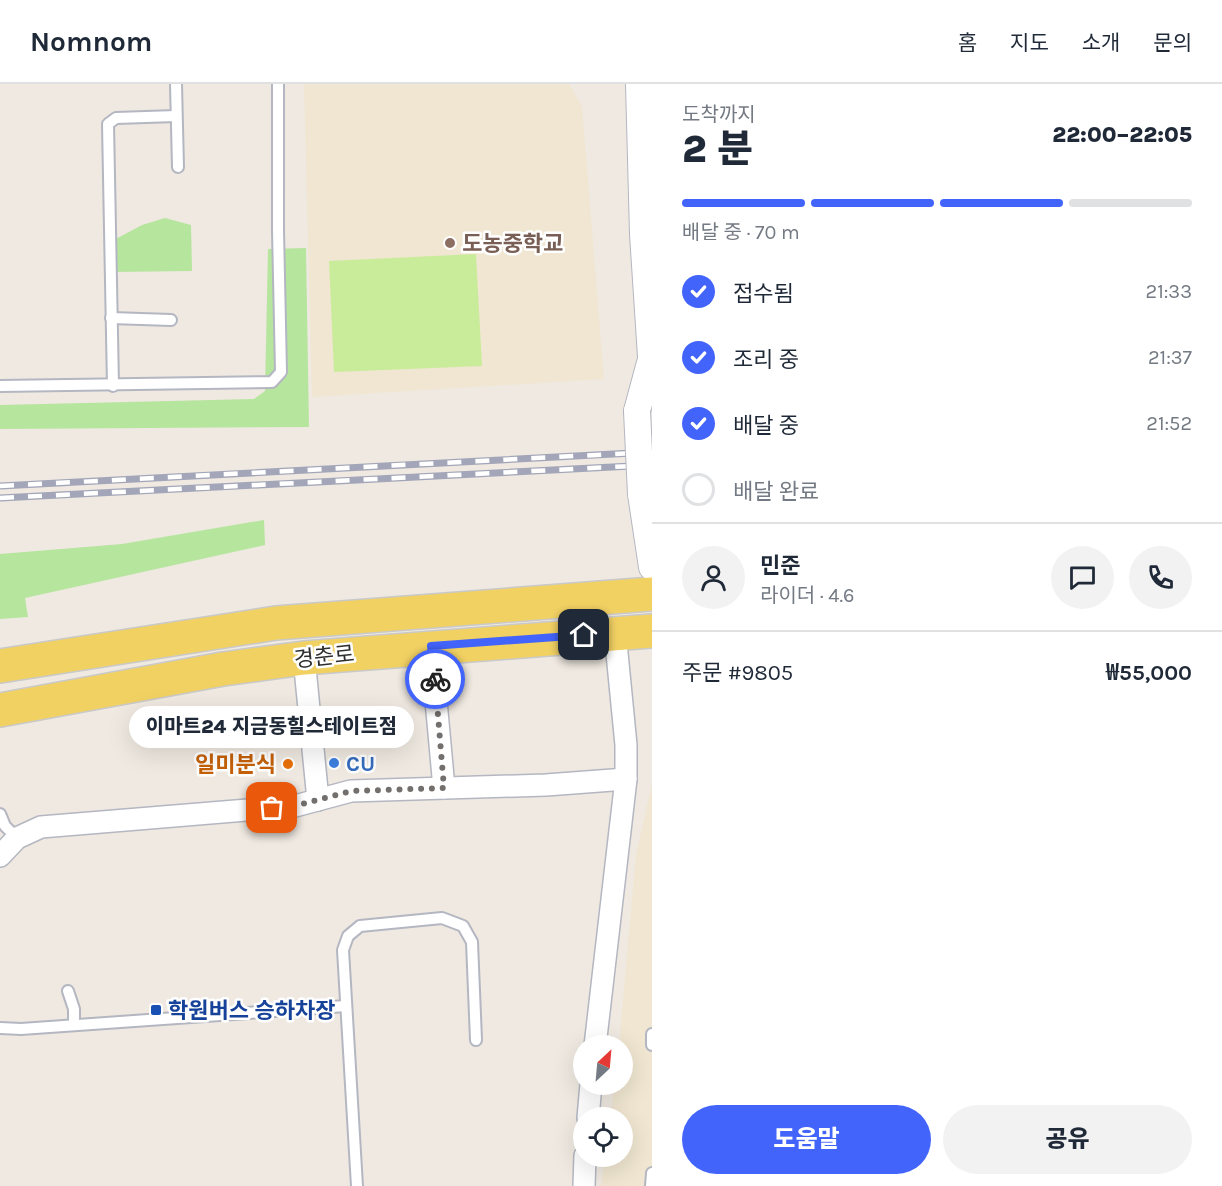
<!DOCTYPE html>
<html lang="ko">
<meta charset="utf-8">
<style>
:root{--surface:#fff;--page:#f2f2f3;--text:#1f2937;--muted:#747a83;--line:#e0e1e3;--accent:#4264fb}
body{margin:0;font-family:Karla,"Noto Sans KR",sans-serif;background:var(--page);color:var(--text);height:100vh;display:flex;flex-direction:column;font-size:22px;white-space:nowrap}
*{box-sizing:border-box;margin:0}
p{font-size:20px;color:var(--muted)}
.icon{flex:none;width:33px;height:33px;fill:none;stroke:currentColor;stroke-width:2;stroke-linecap:round;stroke-linejoin:round}
.map{position:relative;flex:1;overflow:hidden}
.drawer{display:flex;flex-direction:column;background:var(--surface);width:570px}
.drawer>*{flex:none}
.needle{width:39px;rotate:26deg}
.fabs{position:absolute;left:573px;top:951px;display:grid;gap:12px}
.fabs a{display:grid;place-items:center;width:60px;height:60px;border-radius:50%;background:var(--surface);box-shadow:0 6px 24px #0002;font-size:30px}
.pin{position:absolute;display:grid;place-items:center;width:51px;height:51px;color:#fff;margin:-26px;border-radius:12px;box-shadow:0 3px 9px #0006}
.courier{position:absolute;display:grid;place-items:center;width:60px;height:60px;margin:-30px;border:4px solid #4264fb;border-radius:50%;background:#fff;color:#222;box-shadow:0 2px 8px #0007}
.bubble{position:absolute;height:42px;border-radius:21px;background:var(--surface);box-shadow:0 6px 24px #0002;font-size:20px;font-weight:800;line-height:42px;text-align:center}
.headline em{font-style:normal;font-weight:800}
.headline div{display:flex;flex-direction:column-reverse}
.headline{display:flex;align-items:center;justify-content:space-between;height:102px;padding:0 30px}
h1{font-size:39px;font-weight:800;line-height:45px}
.bar{display:grid;grid-template-columns:repeat(4,1fr);gap:9px 6px;align-content:center;height:72px;padding:0 30px}
.bar i{height:8px;border-radius:4px;background:var(--line)}
.bar .on{background:var(--accent)}
.bar p{grid-column:span 4}
.line{display:flex;align-items:center;gap:15px;padding:0 30px;border-top:2px solid var(--line)}
.line div{flex:1}
.round{display:grid;place-items:center;flex:none;width:63px;height:63px;border-radius:32px;background:var(--page)}
ol{padding:0 30px;list-style:none}
li{display:flex;align-items:center;gap:18px;height:66px}
li p{margin-inline-start:auto}
li .icon{padding:6px;border-radius:50%;background:var(--accent);color:#fff;stroke-width:4}
li:last-child{color:var(--muted)}
li i{width:33px;height:33px;border:3px solid var(--line);border-radius:50%}
.action{display:flex;gap:12px;margin-top:auto;padding:12px 30px}
.action a{flex:1;height:69px;border-radius:36px;background:var(--accent);color:#fff;font-size:24px;font-weight:800;line-height:69px;text-align:center}
.action a+a{background:var(--page);color:var(--text)}
header{display:flex;align-items:center;gap:36px;box-sizing:border-box;height:84px;padding:0 30px;background:var(--surface);border-bottom:2px solid var(--line)}
header strong{font-size:28px}
nav{display:flex;gap:33px;margin-inline-start:auto;font-size:21px}
main{display:flex;flex:1;min-height:0}
.map>svg:first-child{display:block}
.education{fill:#f0e6d1}
.green{fill:#b6e59e}
.pitch{fill:#c9ec9a}
.lines{fill:none;stroke-linecap:round;stroke-linejoin:round}
.service-casing{stroke:#b4b7c1;stroke-width:14}
.minor-casing{stroke:#b4b7c1;stroke-width:24}
.tertiary-casing{stroke:#b4b7c1;stroke-width:28}
.primary-casing{stroke:#c9c9c9;stroke-width:36}
.service{stroke:#fff;stroke-width:10}
.minor{stroke:#fff;stroke-width:21}
.tertiary{stroke:#fff;stroke-width:26}
.primary{stroke:#f2d163;stroke-width:33}
.rail-casing{stroke:#a3a6b8;stroke-width:7}
.rail{stroke:#fff;stroke-width:4.5;stroke-dasharray:14;stroke-linecap:butt}
.tertiary-bridge-casing{stroke:#b4b7c1;stroke-width:28;stroke-linecap:butt}
.tertiary-bridge{stroke:#fff;stroke-width:26}
.done{stroke:#726f6d;stroke-width:6;stroke-dasharray:0 10.8}
.route{stroke:#4264fb;stroke-width:8}
.education-dot{fill:#8d6e63;stroke:#fff;stroke-width:2}
.shop-dot{fill:#3f7fe0;stroke:#fff;stroke-width:2}
.food-dot{fill:#e8710a;stroke:#fff;stroke-width:2}
.transit-dot{fill:#1a4fb4;stroke:#fff;stroke-width:2}
.labels{text-anchor:middle;stroke-width:5;stroke-linejoin:round;paint-order:stroke}
.education-label{font-size:22px;font-weight:bold;fill:#785e54;stroke:#fff;text-anchor:start}
.street-label{font-size:22px;fill:#2e2e2e;stroke:#fff}
.shop-label{font-size:22px;font-weight:bold;fill:#366cbe;stroke:#fff;text-anchor:start}
.food-label{font-size:22px;font-weight:bold;fill:#c56008;stroke:#fff;text-anchor:end}
.transit-label{font-size:22px;font-weight:bold;fill:#164399;stroke:#fff;text-anchor:start}
</style>
<header>
<strong>Nomnom</strong>
<nav><a>홈</a><a>지도</a><a>소개</a><a>문의</a></nav>
</header>
<main>
<div class="map">
<svg width="652" height="1102" viewBox="0 0 652 1102">
<rect width="100%" height="100%" fill="#efe9e1"/>
<!-- education -->
<g class="education">
<polygon points="304,0 569,0 582,23 604,295 312,313"/>
<polygon points="652,700 652,1102 601,1102 605,1073 622,1072 622,1034 610,1033 615,1001 622,1000 622,962 619,961 636,771"/>
</g>
<!-- green -->
<g class="green">
<polygon points="165,134 191,141 192,187 112,188 112,157 142,141"/>
<polygon points="306,164 309,343 0,345 0,321 254,315 265,307 268,165"/>
<polygon points="264,436 265,461 25,514 28,533 0,535 0,470 122,460"/>
</g>
<!-- pitch -->
<polygon class="pitch" points="476,170 482,282 334,288 329,177"/>
<g class="lines">
<defs>
<g id="service">
<polyline points="176,0 178,83"/>
<polyline points="111,234 171,236"/>
<polyline points="0,302 272,298 281,288 278,146 278,0"/>
<polyline points="113,302 108,40 116,34 176,32"/>
<polyline points="0,730 5,742 17,754"/>
<polyline points="68,907 74,925 74,941"/>
<polyline points="0,944 21,945 346,922"/>
<polyline points="652,950 652,961"/>
<polyline points="357,1102 343,866 348,852 360,842 442,834 463,842 472,858 476,956"/>
<polyline points="651,1102 652,1089"/>
</g>
<g id="minor">
<polyline points="431,562 444,704"/>
<polyline points="304,574 318,716"/>
<polyline points="0,772 17,754 41,743 295,722 351,707 546,701 626,695"/>
<polyline points="595,962 626,695 626,661 615,549"/>
<polyline points="588,1034 591,1000"/>
<polyline points="584,1102 585,1072"/>
</g>
<g id="tertiary">
<polyline points="639,0 643,150 652,288"/>
<polyline points="637,327 650,279"/>
<polyline points="641,410 652,483"/>
</g>
<g id="primary">
<polyline points="0,582 276,539 652,510"/>
<polyline points="0,626 223,585 304,574 652,547"/>
</g>
</defs>
<!-- service casing -->
<use href="#service" class="service-casing"/>
<!-- minor casing -->
<use href="#minor" class="minor-casing"/>
<!-- tertiary casing -->
<use href="#tertiary" class="tertiary-casing"/>
<!-- primary casing -->
<use href="#primary" class="primary-casing"/>
<!-- service -->
<use href="#service" class="service"/>
<!-- minor -->
<use href="#minor" class="minor"/>
<!-- tertiary -->
<use href="#tertiary" class="tertiary"/>
<!-- primary -->
<use href="#primary" class="primary"/>
<defs>
<g id="rail">
<polyline points="0,402 652,368"/>
<polyline points="0,414 652,381"/>
</g>
</defs>
<!-- rail casing -->
<use href="#rail" class="rail-casing"/>
<!-- rail -->
<use href="#rail" class="rail"/>
<defs>
<polyline id="tertiary-bridge" points="637,327 641,410"/>
</defs>
<!-- tertiary-bridge casing -->
<use href="#tertiary-bridge" class="tertiary-bridge-casing"/>
<!-- tertiary-bridge -->
<use href="#tertiary-bridge" class="tertiary-bridge"/>
</g>
<g class="lines">
<!-- done -->
<polyline class="done" points="272,724 295,722 351,707 444,704 435,595"/>
<!-- route -->
<polyline class="route" points="435,595 431,562 584,551"/>
</g>
<!-- markers -->
<circle class="education-dot" cx="450" cy="159" r="6"/>
<circle class="shop-dot" cx="334" cy="679" r="6"/>
<circle class="food-dot" cx="288" cy="680" r="6"/>
<rect class="transit-dot" x="150" y="920" width="12" height="12" rx="3"/>
<g class="labels">
<!-- education labels -->
<g class="education-label">
<text x="462" y="167">도농중학교</text>
</g>
<!-- street labels -->
<g class="street-label">
<text transform="translate(324 572) rotate(-6)" y="8">경춘로</text>
</g>
<!-- shop labels -->
<g class="shop-label">
<text x="346" y="687">CU</text>
</g>
<!-- food labels -->
<g class="food-label">
<text x="276" y="688">일미분식</text>
</g>
<!-- transit labels -->
<g class="transit-label">
<text x="168" y="934">학원버스 승하차장</text>
</g>
</g>
</svg>
<div class="fabs">
<a><svg class="needle" viewBox="-14 -14 28 28"><path d="M0-13l5 13h-10z" fill="#e53935"/><path d="M0 13l5-13h-10z" fill="#747a83"/></svg></a>
<a><svg class="icon" aria-label="locate" viewBox="0 0 24 24"><circle cx="12" cy="12" r="6"/><path d="M12 2v4M12 18v4M2 12h4M18 12h4"/></svg></a>
</div>
<div class="pin" style="left:272px;top:724px;background:#ea580c"><svg class="icon" aria-label="bag" viewBox="0 0 24 24"><path d="M5 8h14l-1 12H6zM9 8a3 3 0 0 1 6 0"/></svg></div>
<div class="pin" style="left:584px;top:551px;background:#1f2937"><svg class="icon" aria-label="home" viewBox="0 0 24 24"><path d="M3 11l9-7 9 7M6 9v11h12V9"/></svg></div>
<div class="courier" style="left:435px;top:595px"><svg class="icon" aria-label="bike" viewBox="0 0 24 24"><circle cx="6" cy="16" r="4"/><circle cx="18" cy="16" r="4"/><path d="M6 16l4-8h5l3 8M10 8l3 8H6M13 5h3"/></svg></div>
<div class="bubble" style="left:129px;top:622px;width:285px">이마트24 지금동힐스테이트점</div>
</div>
<section class="drawer">
<div class="headline"><div><h1>2 분</h1><p>도착까지</p></div><em>22:00–22:05</em></div>
<div class="bar"><i class="on"></i><i class="on"></i><i class="on"></i><i></i><p>배달 중 · 70 m</p></div>
<ol>
<li><svg class="icon" aria-label="check" viewBox="0 0 24 24"><path d="M5 12l5 5 9-10"/></svg>접수됨<p>21:33</p></li>
<li><svg class="icon" aria-label="check" viewBox="0 0 24 24"><path d="M5 12l5 5 9-10"/></svg>조리 중<p>21:37</p></li>
<li><svg class="icon" aria-label="check" viewBox="0 0 24 24"><path d="M5 12l5 5 9-10"/></svg>배달 중<p>21:52</p></li>
<li><i></i>배달 완료</li>
</ol>
<div class="line" style="height:108px"><a class="round"><svg class="icon" aria-label="person" viewBox="0 0 24 24"><circle cx="12" cy="8" r="4"/><path d="M4 21q1-7 8-7t8 7"/></svg></a><div><b>민준</b><p>라이더 · 4.6</p></div><a class="round"><svg class="icon" aria-label="chat" viewBox="0 0 24 24"><path d="M4 5h16v11H9l-5 4z"/></svg></a><a class="round"><svg class="icon" aria-label="phone" viewBox="0 0 24 24"><path d="M5 4h4l2 5-3 2q2 4 5 5l2-3 5 2v4C11 20 4 13 5 4z"/></svg></a></div>
<div class="line" style="height:78px"><div>주문 #9805</div><b>₩55,000</b></div>
<div class="action"><a>도움말</a><a>공유</a></div>
</section>
</main>
